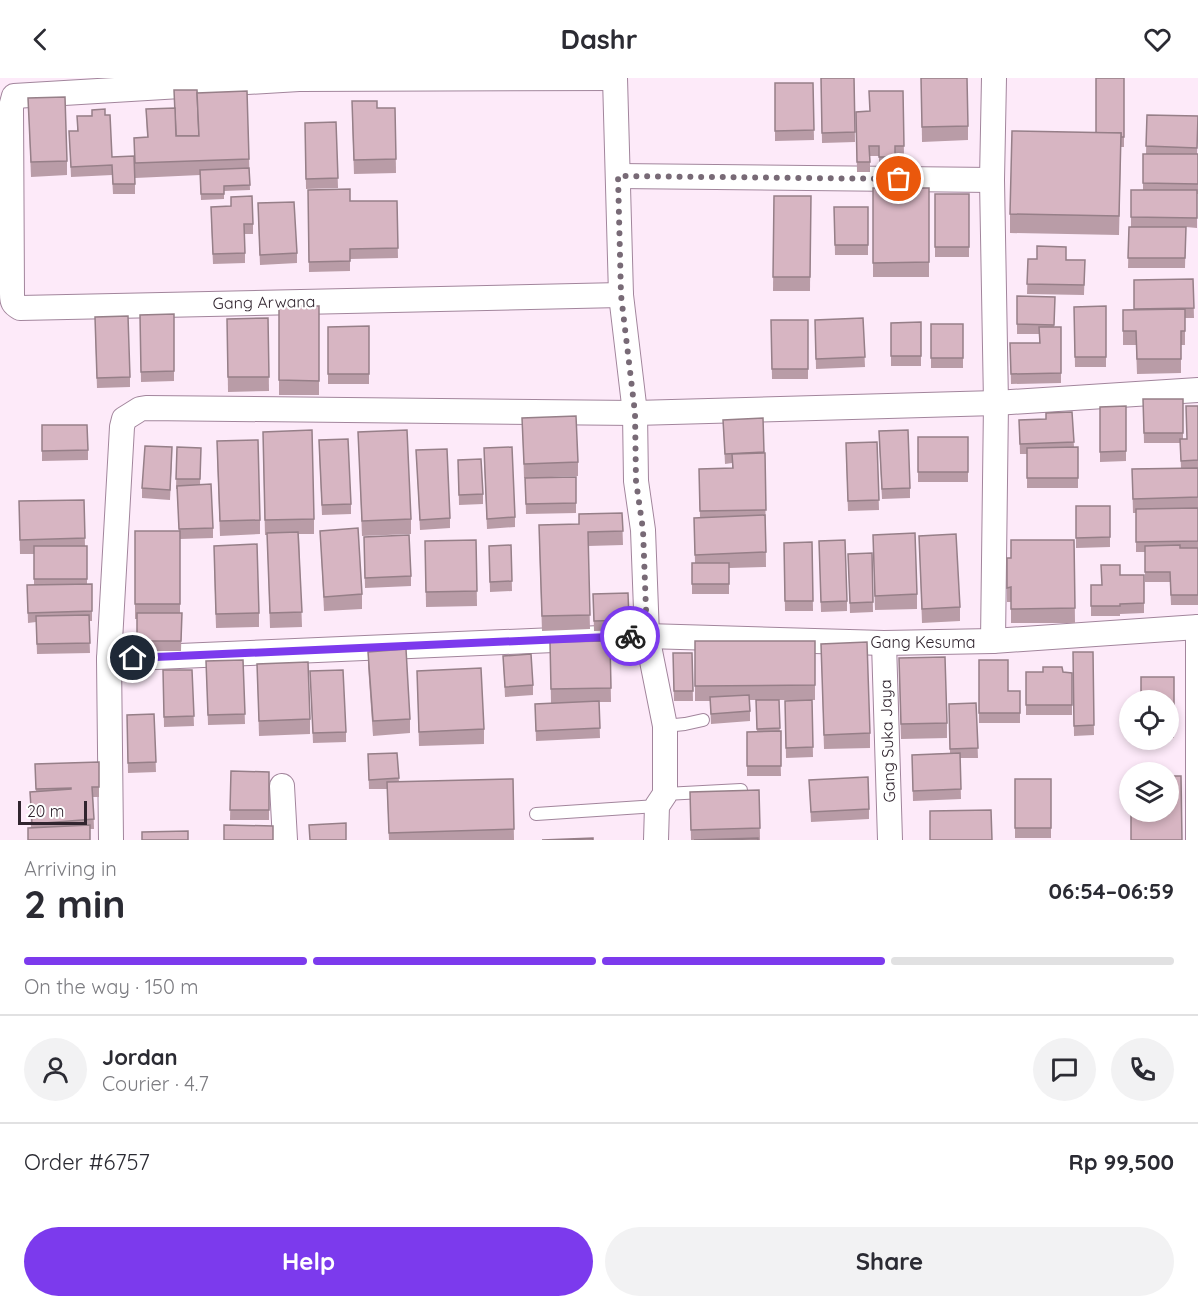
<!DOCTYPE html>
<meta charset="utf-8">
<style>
:root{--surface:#fff;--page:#f2f2f3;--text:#2b2b33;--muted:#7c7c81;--line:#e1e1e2;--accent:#7c3aed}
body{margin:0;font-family:Quicksand,sans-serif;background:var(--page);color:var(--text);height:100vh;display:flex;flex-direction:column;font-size:22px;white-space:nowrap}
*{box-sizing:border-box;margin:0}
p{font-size:20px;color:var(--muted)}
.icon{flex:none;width:33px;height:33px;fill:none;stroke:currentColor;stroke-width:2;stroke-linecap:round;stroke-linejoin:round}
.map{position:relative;height:762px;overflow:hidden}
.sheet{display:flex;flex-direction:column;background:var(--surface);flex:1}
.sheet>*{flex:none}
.controls{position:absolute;left:1119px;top:612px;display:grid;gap:12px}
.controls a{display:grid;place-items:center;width:60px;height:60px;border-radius:50%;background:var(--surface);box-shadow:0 3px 9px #0003;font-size:30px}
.scale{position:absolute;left:18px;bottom:15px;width:69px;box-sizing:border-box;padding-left:6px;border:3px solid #31252f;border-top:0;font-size:16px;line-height:21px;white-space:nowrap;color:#31252f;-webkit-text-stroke:4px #fff;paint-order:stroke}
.pin{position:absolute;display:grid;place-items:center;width:51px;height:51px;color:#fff;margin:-26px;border:3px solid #fff;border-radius:50%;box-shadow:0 2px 6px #0007}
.courier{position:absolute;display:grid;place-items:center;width:60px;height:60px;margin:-30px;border:4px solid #7c3aed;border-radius:50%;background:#fff;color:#222;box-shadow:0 2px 8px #0007}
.head em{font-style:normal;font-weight:800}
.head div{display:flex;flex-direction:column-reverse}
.head{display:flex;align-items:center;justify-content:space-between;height:102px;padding:0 24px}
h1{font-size:39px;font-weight:800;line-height:45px}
.bar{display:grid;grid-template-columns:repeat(4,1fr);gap:9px 6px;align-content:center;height:72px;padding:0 24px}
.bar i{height:8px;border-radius:4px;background:var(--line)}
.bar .selected{background:var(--accent)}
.bar p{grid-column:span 4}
.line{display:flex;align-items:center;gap:15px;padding:0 24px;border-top:2px solid var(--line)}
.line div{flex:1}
.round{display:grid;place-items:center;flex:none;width:63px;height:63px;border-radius:32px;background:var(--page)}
.primary-button{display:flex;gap:12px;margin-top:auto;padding:12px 24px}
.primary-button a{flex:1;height:69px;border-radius:36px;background:var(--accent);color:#fff;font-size:24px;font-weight:800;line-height:69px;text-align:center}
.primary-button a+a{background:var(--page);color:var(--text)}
header{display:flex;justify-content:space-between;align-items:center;height:78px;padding:0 24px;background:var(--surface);font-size:27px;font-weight:800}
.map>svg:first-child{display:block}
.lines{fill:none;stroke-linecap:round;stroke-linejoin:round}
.service-casing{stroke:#a2859c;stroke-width:14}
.minor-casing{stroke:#a2859c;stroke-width:26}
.service{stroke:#fff;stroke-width:12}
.minor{stroke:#fff;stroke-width:24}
.wall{fill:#b99ca7}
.building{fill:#d7b5c2;stroke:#967f88;stroke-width:1.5}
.done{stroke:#786a76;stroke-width:6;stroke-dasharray:0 10.8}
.route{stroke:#7c3aed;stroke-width:8}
.labels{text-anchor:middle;stroke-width:4.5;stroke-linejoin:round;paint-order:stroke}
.street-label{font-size:16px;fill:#31252f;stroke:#fff}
</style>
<header><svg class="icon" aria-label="back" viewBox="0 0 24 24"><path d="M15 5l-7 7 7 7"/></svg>Dashr<svg class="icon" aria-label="heart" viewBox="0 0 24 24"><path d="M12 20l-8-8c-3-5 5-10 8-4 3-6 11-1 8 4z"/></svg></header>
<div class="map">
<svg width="1198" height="762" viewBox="0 0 1198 762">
<rect width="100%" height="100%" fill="#fdeaf9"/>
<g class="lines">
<defs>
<g id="service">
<polyline points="665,648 685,646 703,642"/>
<polyline points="665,716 741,712"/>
<polyline points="536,736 657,728"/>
</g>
<g id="minor">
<path d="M615,0l-316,1 -285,17 -3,11 1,187c0,8 1,10 8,14l601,-13"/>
<polyline points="615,0 621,217 635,335 636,403 643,452 647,558 665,648 665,716 657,728 656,762"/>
<polyline points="618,98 992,102"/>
<polyline points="1198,549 1198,762"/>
<polyline points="993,563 996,325 992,102 994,0"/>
<polyline points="884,565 890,762"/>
<polyline points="109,581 647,558 884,565 993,563 1198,549"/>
<polyline points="282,708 285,762"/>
<polyline points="111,762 109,581 122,349 124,341 140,331 146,330 635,335 996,325 1198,312"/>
</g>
</defs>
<!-- service casing -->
<use href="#service" class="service-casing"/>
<!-- minor casing -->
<use href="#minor" class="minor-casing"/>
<!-- service -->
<use href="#service" class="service"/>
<!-- minor -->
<use href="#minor" class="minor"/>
</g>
<!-- wall -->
<g class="wall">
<polygon points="821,0 854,0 855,64 822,65"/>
<polygon points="921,0 968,48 968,62 922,64"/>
<polygon points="1124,0 1124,69 1121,69 1119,157 1010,155 1010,136 1096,55"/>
<polygon points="775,5 813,5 814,62 775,63"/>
<polygon points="247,13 250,112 224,113 224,121 201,122 200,97 135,100 135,116 113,116 112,97 71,99 69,53 77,53 77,38 105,37 112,79 134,78 134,60 147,59 146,31 175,30 197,18"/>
<polygon points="903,13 904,78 895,78 895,89 879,89 879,78 870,78 870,94 857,94 856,34 869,33"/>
<polygon points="28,20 67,83 67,97 31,99"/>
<polygon points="377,30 395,30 396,95 354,96 352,38"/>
<polygon points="1147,37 1198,38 1197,76 1198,76 1198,116 1197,116 1197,150 1186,149 1185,190 1128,190 1129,149 1131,149 1131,112 1143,112 1143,76 1146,76"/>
<polygon points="336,44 338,110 306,111 305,45"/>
<rect x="873" y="110" width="56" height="89"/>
<polygon points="308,112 350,123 397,123 398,180 350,181 350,193 309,194"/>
<rect x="935" y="116" width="34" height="63"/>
<polygon points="774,118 811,118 810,213 773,213"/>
<polygon points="834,129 868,129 868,177 835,177"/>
<polygon points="258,135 297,175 297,185 260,187"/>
<polygon points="211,139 253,146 253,156 245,156 245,185 213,186"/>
<polygon points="1028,181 1085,182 1084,217 1027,216"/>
<polygon points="1193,201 1194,240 1185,240 1185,267 1181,267 1181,295 1137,296 1136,267 1123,267 1123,232 1134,232"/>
<polygon points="1055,219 1054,249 1061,249 1061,305 1011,306 1010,265 1039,265 1040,256 1017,256 1017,246"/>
<rect x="279" y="228" width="40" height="89"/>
<polygon points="1106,228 1106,289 1075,289 1074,229"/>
<polygon points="174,236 174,303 141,304 140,237"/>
<polygon points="268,240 269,313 228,314 227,241"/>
<polygon points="863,240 865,289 816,291 815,242"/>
<polygon points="771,242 808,242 808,301 772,301"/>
<polygon points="921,244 921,288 891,288 891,245"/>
<rect x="931" y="246" width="32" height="44"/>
<polygon points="369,248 369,306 328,306 328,249"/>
<polygon points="95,249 130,299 130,309 97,310"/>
<polygon points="1143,321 1183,321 1183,361 1187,361 1198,328 1198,527 1171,527 1170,504 1145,504 1145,474 1136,474 1136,435 1133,435 1132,391 1181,390 1180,365 1144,365"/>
<polygon points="1126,328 1126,383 1100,384 1100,329"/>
<polygon points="1072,334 1074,369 1078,369 1078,410 1027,410 1027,376 1020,376 1019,342 1046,341"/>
<polygon points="522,340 578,384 578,398 524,400"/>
<polygon points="723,342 765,375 766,489 729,490 729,516 692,516 692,485 695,485 694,440 700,440 699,391 732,390 732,385 725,386"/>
<polygon points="42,347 88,372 88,382 42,383"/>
<polygon points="358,354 411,441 411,456 362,458"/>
<rect x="918" y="359" width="50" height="45"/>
<polygon points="879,363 910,410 910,420 882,421"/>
<polygon points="877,364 879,432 848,433 846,375"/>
<polygon points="263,368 314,441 314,456 299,456 302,549 270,550 267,457 265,457"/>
<polygon points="177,369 201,370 200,407 213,450 213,460 180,461 180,535 182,535 181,573 137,573 137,541 135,541 135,453 179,453 177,411 176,411"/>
<polygon points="319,372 351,426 351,436 322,437"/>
<polygon points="416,372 450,440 450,450 420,452"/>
<polygon points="217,377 260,442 260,456 220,458"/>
<polygon points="172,379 170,422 142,420 142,410"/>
<polygon points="484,380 515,439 515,449 487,451"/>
<polygon points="458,382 483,416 483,426 459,427"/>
<polygon points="525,400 576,425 576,435 526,436"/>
<polygon points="84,422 85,468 87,468 87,506 92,506 92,543 89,543 90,575 37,576 36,544 28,545 27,507 34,507 34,476 20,476 19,423"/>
<polygon points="1076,428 1110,428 1110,469 1076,470"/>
<polygon points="622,435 623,467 588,468 590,551 542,553 539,462 579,446"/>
<polygon points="320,453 362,516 362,531 324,533"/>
<polygon points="873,457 917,516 917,531 875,532"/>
<polygon points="919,458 960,529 960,543 922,545"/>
<polygon points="476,462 477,528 426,529 425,463"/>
<polygon points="1074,462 1075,545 1011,545 1011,524 1007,524 1007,495 1011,480"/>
<polygon points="819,463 847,523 847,533 821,534"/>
<polygon points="812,464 813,533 785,533 784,465"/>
<polygon points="511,467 512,513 490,514 489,468"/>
<polygon points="364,469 411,498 411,508 365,510"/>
<polygon points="872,475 873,534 850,535 848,476"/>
<polygon points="214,483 259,535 259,549 216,550"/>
<polygon points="1120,497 1144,497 1144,535 1120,536 1120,538 1091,538 1091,507 1102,507"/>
<polygon points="628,515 629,552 594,553 593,516"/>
<polygon points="610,563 611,624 599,624 600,660 536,663 535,626 551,625 550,564"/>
<polygon points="695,563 815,563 815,622 779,622 781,698 747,698 747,654 757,654 756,622 750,622 750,643 711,646 710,623 695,623"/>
<polygon points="821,566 870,655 870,670 824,671"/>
<polygon points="368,574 410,641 410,655 373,658 368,588"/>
<polygon points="1073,574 1093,574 1094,657 1074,658"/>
<polygon points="673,575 692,575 693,623 674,623"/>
<polygon points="503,578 533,607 533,617 505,619"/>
<polygon points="243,582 245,646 208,647 206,583"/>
<polygon points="979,582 1008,613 1020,613 1020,645 979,645"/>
<polygon points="257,586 310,641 310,656 259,658"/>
<polygon points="163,592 192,592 194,648 164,649"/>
<polygon points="310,593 346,654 346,664 313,665"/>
<polygon points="417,593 484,651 484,666 419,668"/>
<polygon points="899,594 947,645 947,660 901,661"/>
<polygon points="1026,594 1072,595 1072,637 1026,637"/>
<polygon points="1174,599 1174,660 1168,660 1168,622"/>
<polygon points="812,622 813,679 786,680 785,623"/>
<polygon points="976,625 978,680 960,680 961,721 913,723 912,677 950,675 949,626"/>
<polygon points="154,636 156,694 128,695 127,637"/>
<polygon points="397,675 399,704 513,701 514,762 389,762 387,711 369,711 368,676"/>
<polygon points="99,684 99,719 93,719 94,751 31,750 30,714 36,714 35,686"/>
<polygon points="231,693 269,694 269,742 230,742"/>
<rect x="1015" y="701" width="36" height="59"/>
<polygon points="809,702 869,731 869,741 811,744"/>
<polygon points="759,712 760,762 691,762 690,714"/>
</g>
<!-- building -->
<g class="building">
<polygon points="821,0 854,0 855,54 822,55"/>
<polygon points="921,0 967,0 968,48 922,49"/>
<polygon points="1096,0 1124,0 1124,59 1121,59 1121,55 1096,55"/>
<polygon points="775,5 813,5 814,52 775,53"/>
<polygon points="174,12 197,12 199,58 176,58"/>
<polygon points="247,13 249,81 135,85 134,60 148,59 146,31 175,30 176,58 199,58 197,15"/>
<polygon points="869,13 903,13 904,68 895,68 895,79 879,79 879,68 869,68 870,84 857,84 856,34 870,33"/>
<polygon points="65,19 67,83 31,84 28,20"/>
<polygon points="352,23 377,23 377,30 395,30 396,81 354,82"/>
<polygon points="105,31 105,37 110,37 112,79 134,78 135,106 113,106 112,87 71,89 69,53 78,53 77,38 92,38 92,32"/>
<polygon points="1147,37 1198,38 1197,70 1146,68"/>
<polygon points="336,44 338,100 306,101 305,45"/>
<polygon points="1012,53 1121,55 1119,138 1010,136"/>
<polygon points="1143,76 1198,76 1198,106 1143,105"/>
<polygon points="249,90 250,107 224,108 224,116 201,116 200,92"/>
<polygon points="873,110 929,110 929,184 873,185"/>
<polygon points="350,111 350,123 397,123 398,170 350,171 350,183 309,184 308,112"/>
<polygon points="1131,112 1197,112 1197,140 1131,139"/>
<rect x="935" y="116" width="34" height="53"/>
<polygon points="252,118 253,146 244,146 245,175 213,176 211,129 231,128 231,119"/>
<polygon points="774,118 811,118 810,199 773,199"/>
<polygon points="294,124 297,175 260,177 258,125"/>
<polygon points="834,129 868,129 868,167 835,167"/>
<polygon points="1129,149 1186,149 1185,180 1128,180"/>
<polygon points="1037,168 1066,169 1066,182 1085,182 1084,207 1027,206 1028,181 1037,181"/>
<polygon points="1193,201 1194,230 1134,231 1134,202"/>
<polygon points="1017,218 1055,219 1054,247 1017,246"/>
<polygon points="279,228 319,228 319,303 279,302"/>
<polygon points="1106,228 1106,279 1075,279 1074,229"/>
<polygon points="1185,231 1185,253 1181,253 1181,281 1137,281 1136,253 1123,253 1123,232"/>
<polygon points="174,236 174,293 141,294 140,237"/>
<polygon points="128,238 130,299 97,300 95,239"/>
<polygon points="268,240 269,299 228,299 227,241"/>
<polygon points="863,240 865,279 816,281 815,242"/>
<polygon points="771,242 808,242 808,291 772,291"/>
<polygon points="921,244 921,278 891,278 891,245"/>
<rect x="931" y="246" width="32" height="34"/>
<polygon points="369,248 369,296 328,296 328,249"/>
<polygon points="1039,249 1061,249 1061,295 1011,296 1010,265 1040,265"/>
<polygon points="1143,321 1183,321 1183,355 1144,355"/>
<polygon points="1126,328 1126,373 1100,374 1100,329"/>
<polygon points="1186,328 1198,328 1198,382 1181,383 1180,361 1187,361"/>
<polygon points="1072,334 1074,364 1020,366 1019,342 1046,341 1046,335"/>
<polygon points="576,338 578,384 524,386 522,340"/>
<polygon points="763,340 764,374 725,376 723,342"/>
<polygon points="42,347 87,347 88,372 42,373"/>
<polygon points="312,352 314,441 265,442 263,354"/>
<polygon points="407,352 411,441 362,443 358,354"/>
<polygon points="908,352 910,410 882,411 879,353"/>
<rect x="918" y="359" width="50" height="35"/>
<polygon points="348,361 351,426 322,427 319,362"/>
<polygon points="258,362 260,442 220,443 217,363"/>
<polygon points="877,364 879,422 848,423 846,365"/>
<polygon points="145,368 172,369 170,412 142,410"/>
<polygon points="177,369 201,370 200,401 176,401"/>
<polygon points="512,369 515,439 487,441 484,370"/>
<polygon points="1078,369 1078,400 1027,400 1027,370"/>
<polygon points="447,371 450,440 420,442 416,372"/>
<polygon points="765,375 766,432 700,433 699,391 733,390 732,376"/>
<polygon points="481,381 483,416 459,417 458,382"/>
<polygon points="1198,390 1198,419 1133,421 1132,391"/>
<polygon points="576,399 576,425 526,426 525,400"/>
<polygon points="211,406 213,450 179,451 177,408"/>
<polygon points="84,422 85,460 20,462 19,423"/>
<polygon points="1076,428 1110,428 1110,459 1076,460"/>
<polygon points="1198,430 1198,463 1136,464 1136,431"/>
<polygon points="622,435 623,453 588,454 590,537 542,538 539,447 579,446 579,436"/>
<polygon points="765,437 766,474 695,477 694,440"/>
<polygon points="358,450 362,516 324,519 320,453"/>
<rect x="135" y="453" width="45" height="73"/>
<polygon points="298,454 302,534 270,535 267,455"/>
<polygon points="915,455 917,516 875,518 873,457"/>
<polygon points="956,456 960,529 922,531 919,458"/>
<polygon points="409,457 411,498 365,500 364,459"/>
<polygon points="476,462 477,513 426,514 425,463"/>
<polygon points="845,462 847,523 821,524 819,463"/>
<polygon points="1011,462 1074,462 1075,530 1011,531 1011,509 1007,510 1007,480 1011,480"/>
<polygon points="812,464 813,523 785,523 784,465"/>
<polygon points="257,466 259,535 216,536 214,468"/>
<polygon points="511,467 512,503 490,504 489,468"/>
<polygon points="1180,467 1180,470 1198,470 1198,517 1171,517 1170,494 1145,494 1145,468"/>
<rect x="34" y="468" width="53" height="33"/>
<polygon points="872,475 873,524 850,525 848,476"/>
<rect x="692" y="485" width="37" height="21"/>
<polygon points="1101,487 1120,487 1120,497 1144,497 1144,525 1120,526 1120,528 1091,528 1091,507 1102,507"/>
<polygon points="92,506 92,533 28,535 27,507"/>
<polygon points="628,515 629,542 594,543 593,516"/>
<polygon points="137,535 182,535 181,563 137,563"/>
<polygon points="89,537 90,565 37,566 36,538"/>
<polygon points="610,563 611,610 551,611 550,564"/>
<polygon points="695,563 815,563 815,607 695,608"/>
<polygon points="867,564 870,655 824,657 821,566"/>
<polygon points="406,571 410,641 373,643 368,574"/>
<polygon points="1073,574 1093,574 1094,647 1074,648"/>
<polygon points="673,575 692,575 693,613 674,613"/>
<polygon points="531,576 533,607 505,609 503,578"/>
<polygon points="945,579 947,645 901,646 899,580"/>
<polygon points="243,582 245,636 208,637 206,583"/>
<polygon points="979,582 1008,582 1008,613 1020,613 1020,635 979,635"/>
<polygon points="308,584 310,641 259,643 257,586"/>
<polygon points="1043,589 1062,589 1063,594 1072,595 1072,627 1026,627 1026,594 1043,594"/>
<polygon points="481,590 484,651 419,654 417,593"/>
<polygon points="163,592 192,592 194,638 164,639"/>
<polygon points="343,592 346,654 313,655 310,593"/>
<polygon points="1141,599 1174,599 1174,650 1168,650 1168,622 1141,622"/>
<polygon points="749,617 750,633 711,636 710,619"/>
<polygon points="756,622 779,622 780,650 757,651"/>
<polygon points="812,622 813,669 786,670 785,623"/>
<polygon points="599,623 600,650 536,653 535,626"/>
<polygon points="976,625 978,670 950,671 949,626"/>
<polygon points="154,636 156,684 128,685 127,637"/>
<polygon points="781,653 781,688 747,688 747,654"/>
<polygon points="397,675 399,700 369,702 368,676"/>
<polygon points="960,675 961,711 913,713 912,677"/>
<polygon points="99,684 99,709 92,709 94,741 32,746 30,714 71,711 71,710 36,711 35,686"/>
<polygon points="231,693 269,694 269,732 230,732"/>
<polygon points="1168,698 1181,698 1182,762 1131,762 1131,734 1168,734"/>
<polygon points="868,699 869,731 811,734 809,702"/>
<polygon points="513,701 514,751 389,755 387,704"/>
<rect x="1015" y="701" width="36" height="49"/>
<polygon points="759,712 760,750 691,752 690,714"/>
<polygon points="991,732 992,762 930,762 930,733"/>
<polygon points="346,745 346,762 310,762 309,747"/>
<polygon points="90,747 90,762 28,762 28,750"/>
<polygon points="224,747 273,748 273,762 224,762"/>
<polygon points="188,753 188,762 142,762 142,754"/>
<polygon points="593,760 593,762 542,762"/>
<polygon points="758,760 758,762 694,762"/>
</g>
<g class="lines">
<!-- done -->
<polyline class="done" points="630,558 647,558 643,452 636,403 635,335 621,217 618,98 899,101"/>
<!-- route -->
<polyline class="route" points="133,580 630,558"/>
</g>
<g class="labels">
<!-- street labels -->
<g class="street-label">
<text transform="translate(264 224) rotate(-1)" y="6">Gang Arwana</text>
<text x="923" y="570">Gang Kesuma</text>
<text transform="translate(887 663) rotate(-92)" y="6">Gang Suka Jaya</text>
</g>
</g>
</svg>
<div class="controls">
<a><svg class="icon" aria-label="locate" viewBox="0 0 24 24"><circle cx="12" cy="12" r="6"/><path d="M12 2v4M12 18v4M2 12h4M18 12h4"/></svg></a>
<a><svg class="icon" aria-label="layers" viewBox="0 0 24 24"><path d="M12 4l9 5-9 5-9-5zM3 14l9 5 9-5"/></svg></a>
</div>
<div class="scale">20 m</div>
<div class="pin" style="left:899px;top:101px;background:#ea580c"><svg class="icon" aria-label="bag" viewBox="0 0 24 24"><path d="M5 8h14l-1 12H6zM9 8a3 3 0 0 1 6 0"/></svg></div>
<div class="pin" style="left:133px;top:580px;background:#1f2937"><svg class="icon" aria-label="home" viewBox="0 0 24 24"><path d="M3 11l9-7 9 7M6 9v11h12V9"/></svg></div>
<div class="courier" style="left:630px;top:558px"><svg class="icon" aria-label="bike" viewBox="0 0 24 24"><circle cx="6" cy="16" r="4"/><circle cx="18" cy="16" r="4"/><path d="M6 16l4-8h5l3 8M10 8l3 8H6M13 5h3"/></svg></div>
</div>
<section class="sheet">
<div class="head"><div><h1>2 min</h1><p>Arriving in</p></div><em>06:54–06:59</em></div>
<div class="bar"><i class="selected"></i><i class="selected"></i><i class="selected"></i><i></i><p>On the way · 150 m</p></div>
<div class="line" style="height:108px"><a class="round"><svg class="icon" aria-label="person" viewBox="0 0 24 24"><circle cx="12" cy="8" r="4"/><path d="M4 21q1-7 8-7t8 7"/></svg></a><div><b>Jordan</b><p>Courier · 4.7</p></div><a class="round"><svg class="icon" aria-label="chat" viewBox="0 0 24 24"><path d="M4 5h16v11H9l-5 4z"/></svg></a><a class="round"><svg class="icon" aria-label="phone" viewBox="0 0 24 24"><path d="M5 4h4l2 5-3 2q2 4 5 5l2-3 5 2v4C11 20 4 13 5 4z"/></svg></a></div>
<div class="line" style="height:78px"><div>Order #6757</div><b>Rp 99,500</b></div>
<div class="primary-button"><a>Help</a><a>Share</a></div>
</section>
